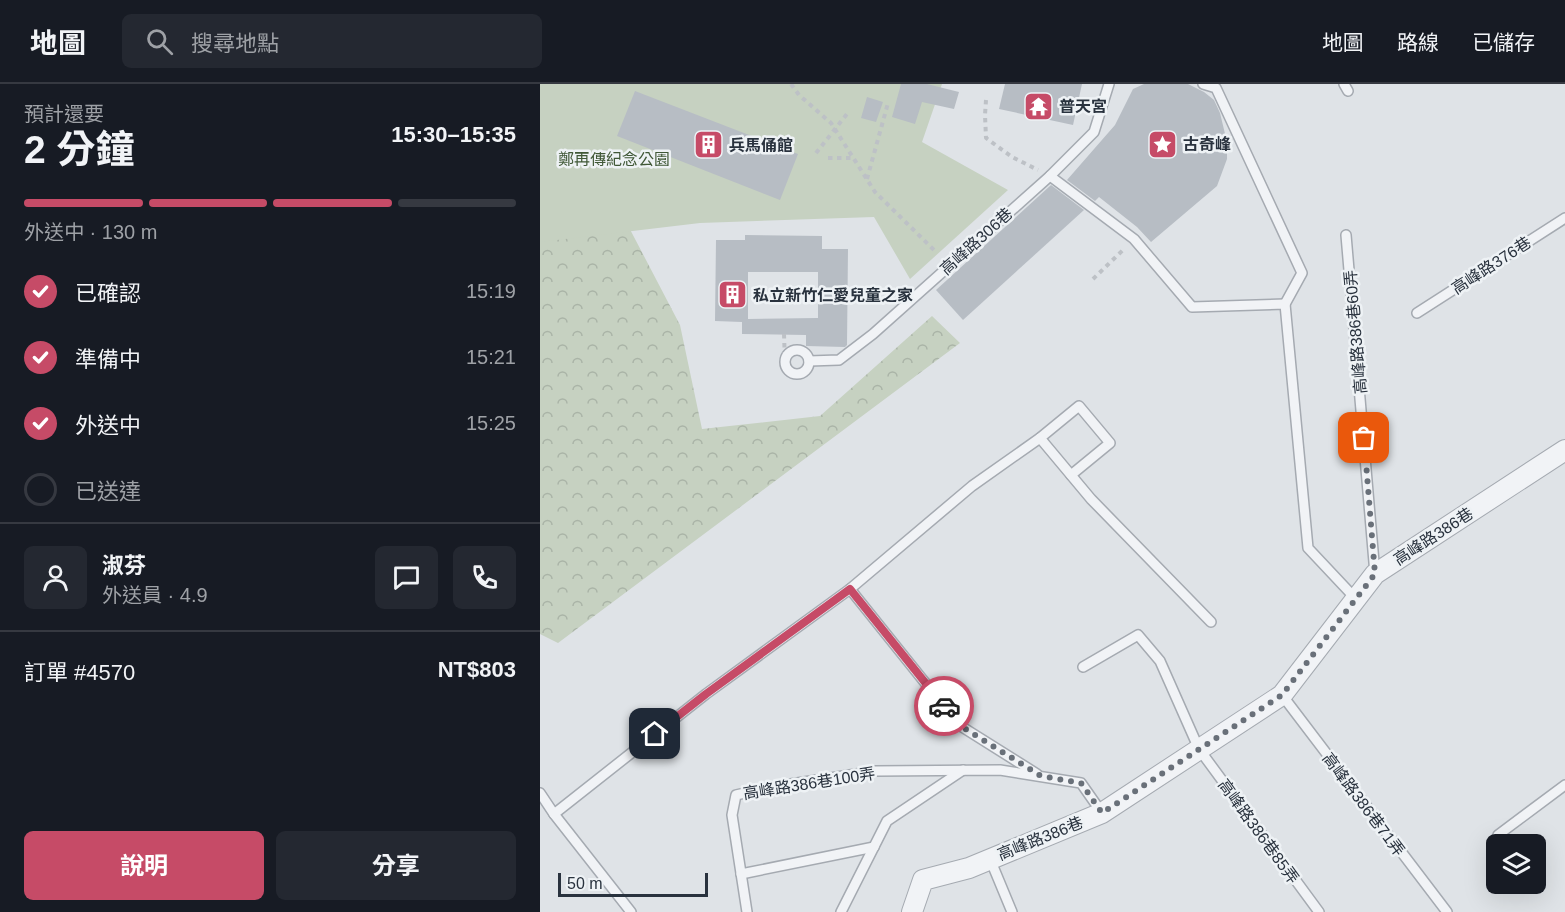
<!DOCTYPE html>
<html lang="zh-TW">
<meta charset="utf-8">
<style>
:root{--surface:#171b24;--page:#242831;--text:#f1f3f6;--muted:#9ea1a6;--line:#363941;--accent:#c64b67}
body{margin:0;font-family:Arial,"Noto Sans TC",sans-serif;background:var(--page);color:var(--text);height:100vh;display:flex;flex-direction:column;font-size:22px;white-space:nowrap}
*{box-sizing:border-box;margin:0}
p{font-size:20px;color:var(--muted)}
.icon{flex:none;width:33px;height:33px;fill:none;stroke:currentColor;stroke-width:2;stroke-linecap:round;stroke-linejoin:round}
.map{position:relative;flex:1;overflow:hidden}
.side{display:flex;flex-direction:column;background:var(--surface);width:540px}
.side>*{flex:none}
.fabs{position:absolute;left:946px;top:750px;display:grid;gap:12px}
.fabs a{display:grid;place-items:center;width:60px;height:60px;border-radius:9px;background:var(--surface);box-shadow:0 6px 24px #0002;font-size:30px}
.scale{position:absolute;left:18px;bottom:15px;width:150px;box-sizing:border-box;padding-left:6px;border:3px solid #29323e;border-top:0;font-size:16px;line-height:21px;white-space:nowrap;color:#29323e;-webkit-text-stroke:4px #eef2f5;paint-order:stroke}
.pin{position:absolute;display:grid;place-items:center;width:51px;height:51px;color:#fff;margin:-26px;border-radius:12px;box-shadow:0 3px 9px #0006}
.courier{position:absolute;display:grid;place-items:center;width:60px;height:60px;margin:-30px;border:4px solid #c64b67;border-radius:50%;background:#fff;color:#222;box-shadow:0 2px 8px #0007}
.head em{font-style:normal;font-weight:700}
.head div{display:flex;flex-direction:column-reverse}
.head{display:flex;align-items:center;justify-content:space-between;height:102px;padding:0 24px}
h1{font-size:39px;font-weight:700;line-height:45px}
.bar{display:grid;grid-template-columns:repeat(4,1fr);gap:9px 6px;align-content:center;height:72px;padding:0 24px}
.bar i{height:8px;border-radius:4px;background:var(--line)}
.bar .active{background:var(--accent)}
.bar p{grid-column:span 4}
.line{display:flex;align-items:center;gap:15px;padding:0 24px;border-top:2px solid var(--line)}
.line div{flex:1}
.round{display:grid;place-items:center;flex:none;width:63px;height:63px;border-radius:9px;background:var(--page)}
ol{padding:0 24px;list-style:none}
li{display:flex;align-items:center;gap:18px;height:66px}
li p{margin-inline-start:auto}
li .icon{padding:6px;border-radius:50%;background:var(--accent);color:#fff;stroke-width:4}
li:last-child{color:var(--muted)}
li i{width:33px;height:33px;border:3px solid var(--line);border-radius:50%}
.button{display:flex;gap:12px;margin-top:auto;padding:12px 24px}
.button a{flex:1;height:69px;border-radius:9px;background:var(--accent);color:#fff;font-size:24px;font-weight:700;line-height:69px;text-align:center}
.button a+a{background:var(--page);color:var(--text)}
header{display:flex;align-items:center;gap:36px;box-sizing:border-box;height:84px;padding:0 30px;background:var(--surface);border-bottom:2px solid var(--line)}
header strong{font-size:28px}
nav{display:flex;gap:33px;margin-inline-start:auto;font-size:21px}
.search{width:420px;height:54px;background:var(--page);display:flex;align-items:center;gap:15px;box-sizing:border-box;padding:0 21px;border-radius:9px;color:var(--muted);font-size:22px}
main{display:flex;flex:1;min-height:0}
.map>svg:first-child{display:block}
.forest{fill:url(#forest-crowns)}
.park{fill:#c6d1c1}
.building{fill:#b7bdc4;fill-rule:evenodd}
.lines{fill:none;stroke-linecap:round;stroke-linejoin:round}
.lane-casing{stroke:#a5aab1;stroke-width:12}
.street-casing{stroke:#a5aab1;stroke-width:22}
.path{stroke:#bdc1c6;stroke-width:4;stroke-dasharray:4.5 4.5;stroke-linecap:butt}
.lane{stroke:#f1f3f6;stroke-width:9}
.street{stroke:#f1f3f6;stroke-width:20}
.done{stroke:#697079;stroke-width:6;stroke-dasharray:0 10.8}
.route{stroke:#c64b67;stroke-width:8}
.labels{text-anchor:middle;stroke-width:5;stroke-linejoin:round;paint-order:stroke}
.poi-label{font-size:16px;font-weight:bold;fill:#29323e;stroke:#eef2f5;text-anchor:start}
.park-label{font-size:16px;fill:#405837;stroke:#eef2f5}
.street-label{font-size:16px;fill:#29323e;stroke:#eef2f5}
</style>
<header>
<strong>地圖</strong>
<div class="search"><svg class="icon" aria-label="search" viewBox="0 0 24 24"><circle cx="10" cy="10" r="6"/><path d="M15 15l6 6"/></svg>搜尋地點</div>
<nav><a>地圖</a><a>路線</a><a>已儲存</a></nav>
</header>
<main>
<section class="side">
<div class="head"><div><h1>2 分鐘</h1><p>預計還要</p></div><em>15:30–15:35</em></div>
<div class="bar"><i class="active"></i><i class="active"></i><i class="active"></i><i></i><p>外送中 · 130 m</p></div>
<ol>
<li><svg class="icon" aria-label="check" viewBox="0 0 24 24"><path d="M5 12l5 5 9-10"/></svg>已確認<p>15:19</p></li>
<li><svg class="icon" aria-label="check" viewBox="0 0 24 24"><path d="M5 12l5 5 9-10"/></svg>準備中<p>15:21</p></li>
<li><svg class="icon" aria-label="check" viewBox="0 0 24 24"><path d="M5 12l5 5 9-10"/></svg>外送中<p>15:25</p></li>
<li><i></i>已送達</li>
</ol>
<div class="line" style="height:108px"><a class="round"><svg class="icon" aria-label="person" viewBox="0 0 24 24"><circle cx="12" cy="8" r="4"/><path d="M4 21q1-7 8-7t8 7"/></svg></a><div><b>淑芬</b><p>外送員 · 4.9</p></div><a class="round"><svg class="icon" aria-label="chat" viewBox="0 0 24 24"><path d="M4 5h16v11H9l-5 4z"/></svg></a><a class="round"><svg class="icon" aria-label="phone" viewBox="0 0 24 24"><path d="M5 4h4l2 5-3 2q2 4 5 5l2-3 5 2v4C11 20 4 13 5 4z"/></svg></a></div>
<div class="line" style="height:78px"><div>訂單 #4570</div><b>NT$803</b></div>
<div class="button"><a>說明</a><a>分享</a></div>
</section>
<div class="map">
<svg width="1025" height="828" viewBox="0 0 1025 828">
<defs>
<pattern id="forest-crowns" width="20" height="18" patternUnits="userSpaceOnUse" patternTransform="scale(1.5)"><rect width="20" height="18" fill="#c6d1c1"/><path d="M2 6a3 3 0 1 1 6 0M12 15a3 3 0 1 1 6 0" fill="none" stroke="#aab4a7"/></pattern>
</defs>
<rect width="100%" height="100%" fill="#dfe3e7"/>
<!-- forest -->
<polygon class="forest" points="0,0 14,0 140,241 162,345 280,332 392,232 420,259 18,559 0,550"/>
<!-- park -->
<polygon class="park" points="0,0 402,0 382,58 468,106 370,195 334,133 160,139 0,158"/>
<!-- building -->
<g class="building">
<polygon points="361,0 387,0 419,8 414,25 382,18 375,40 352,33"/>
<polygon points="465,0 542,0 533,41 459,25"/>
<polygon points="604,0 648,0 664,8 674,16 680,29 687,58 687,75 677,102 611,158 597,143 559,113 555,117 527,96 575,41 593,5"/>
<polygon points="95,7 258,70 240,116 77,52"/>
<polygon points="327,13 343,18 336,38 321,34"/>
<polygon points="511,101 544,126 423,236 396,206"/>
<path d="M205,151l77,1v13h26l-1,96 -2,2 -39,-1v-11l-64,-1v-12l-27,-1 1,-81h29zM208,188h70v46l-70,1z"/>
</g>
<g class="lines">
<defs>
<g id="lane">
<polyline points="663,0 676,4 762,189 745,220"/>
<polyline points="804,0 808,7"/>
<polyline points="510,92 594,155 652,223 745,220 768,464 815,514"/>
<polyline points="806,151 835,490"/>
<polyline points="877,229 1025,134"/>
<circle cx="257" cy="278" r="12"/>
<polyline points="269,277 299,276 333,250 510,92 554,48 569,0"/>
<polyline points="500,354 551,415 671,538"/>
<polyline points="310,505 419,641 497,690"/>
<polyline points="543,583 598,551 620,577 659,665 779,828"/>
<polyline points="742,611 907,828"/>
<polyline points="0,709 14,730 91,828"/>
<polyline points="14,730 166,610 310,505 432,402 500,354 539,322 570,359 531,391"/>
<polyline points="958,751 1025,701"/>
<polyline points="450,775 472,828"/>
<polyline points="201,790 334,763"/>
<polyline points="207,828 192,731 196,711 231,703 336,687 460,686 541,699 562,729"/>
<polyline points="301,828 347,737 423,686"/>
</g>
<polyline id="street" points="372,828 383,796 429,784 562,729 742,611 835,490 1025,366"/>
</defs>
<!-- lane casing -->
<use href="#lane" class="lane-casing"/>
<!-- street casing -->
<use href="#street" class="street-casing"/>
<!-- path -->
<g class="path">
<polyline points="251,0 259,11 291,39 335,108 394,166"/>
<polyline points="446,16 445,31 446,54 472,73 498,86"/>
<polyline points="276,69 307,30"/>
<polyline points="288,74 314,74"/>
<polyline points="327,95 348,19"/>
<polyline points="553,195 585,164"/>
<polyline points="244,250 245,279"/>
</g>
<!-- lane -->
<use href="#lane" class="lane"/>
<!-- street -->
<use href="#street" class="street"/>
</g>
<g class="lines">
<!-- done -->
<polyline class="done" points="404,622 419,641 501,692 541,699 562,729 742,611 835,490 824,354"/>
<!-- route -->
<polyline class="route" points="115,650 166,610 310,505 404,622"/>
</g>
<!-- icons -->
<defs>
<symbol id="temple-square" viewBox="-11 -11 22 22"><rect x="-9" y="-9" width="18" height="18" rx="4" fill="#c64b67" stroke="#eef2f5"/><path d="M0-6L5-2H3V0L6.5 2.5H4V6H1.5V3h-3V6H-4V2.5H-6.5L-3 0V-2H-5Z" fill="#fff"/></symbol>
<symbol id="sight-square" viewBox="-11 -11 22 22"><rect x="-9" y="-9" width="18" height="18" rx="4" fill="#c64b67" stroke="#eef2f5"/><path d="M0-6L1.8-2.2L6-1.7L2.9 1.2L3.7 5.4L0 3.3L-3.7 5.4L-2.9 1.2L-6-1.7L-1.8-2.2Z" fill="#fff"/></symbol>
<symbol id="building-square" viewBox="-11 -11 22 22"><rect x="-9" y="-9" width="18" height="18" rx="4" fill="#c64b67" stroke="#eef2f5"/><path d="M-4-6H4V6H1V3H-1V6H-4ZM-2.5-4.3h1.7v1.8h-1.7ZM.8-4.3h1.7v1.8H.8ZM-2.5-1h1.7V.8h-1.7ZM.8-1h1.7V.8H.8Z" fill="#fff"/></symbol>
</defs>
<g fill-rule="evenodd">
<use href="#temple-square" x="482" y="6" width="33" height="33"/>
<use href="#sight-square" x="606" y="44" width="33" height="33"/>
<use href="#building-square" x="152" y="44" width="33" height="33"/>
<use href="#building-square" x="176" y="194" width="33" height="33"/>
</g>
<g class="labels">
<!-- poi labels -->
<g class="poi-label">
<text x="519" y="28">普天宮</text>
<text x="643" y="66">古奇峰</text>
<text x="189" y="67">兵馬俑館</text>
<text x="213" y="217">私立新竹仁愛兒童之家</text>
</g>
<!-- park labels -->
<g class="park-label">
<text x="74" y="81">鄭再傳紀念公園</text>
</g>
<!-- street labels -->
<g class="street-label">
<text transform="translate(436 157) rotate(-42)" y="6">高峰路306巷</text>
<text transform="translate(951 181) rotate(-33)" y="6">高峰路376巷</text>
<text transform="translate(815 248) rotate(-95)" y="6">高峰路386巷60弄</text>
<text transform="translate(893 452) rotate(-33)" y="6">高峰路386巷</text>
<text transform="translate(269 699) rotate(-9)" y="6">高峰路386巷100弄</text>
<text transform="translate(824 720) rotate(53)" y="6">高峰路386巷71弄</text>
<text transform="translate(719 747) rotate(54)" y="6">高峰路386巷85弄</text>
<text transform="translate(500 754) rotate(-22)" y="6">高峰路386巷</text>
</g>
</g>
</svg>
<div class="fabs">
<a><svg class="icon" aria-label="layers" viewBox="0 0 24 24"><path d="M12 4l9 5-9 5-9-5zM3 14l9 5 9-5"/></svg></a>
</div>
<div class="scale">50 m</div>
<div class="pin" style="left:824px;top:354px;background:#ea580c"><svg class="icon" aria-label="bag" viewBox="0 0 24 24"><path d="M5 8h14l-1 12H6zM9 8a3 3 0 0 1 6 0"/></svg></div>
<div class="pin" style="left:115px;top:650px;background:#1f2937"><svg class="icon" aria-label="home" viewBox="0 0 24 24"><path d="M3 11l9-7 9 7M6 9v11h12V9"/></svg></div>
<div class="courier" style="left:404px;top:622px"><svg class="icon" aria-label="car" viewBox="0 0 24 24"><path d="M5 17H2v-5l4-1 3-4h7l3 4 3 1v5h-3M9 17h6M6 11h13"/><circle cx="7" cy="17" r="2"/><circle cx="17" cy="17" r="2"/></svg></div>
</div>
</main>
